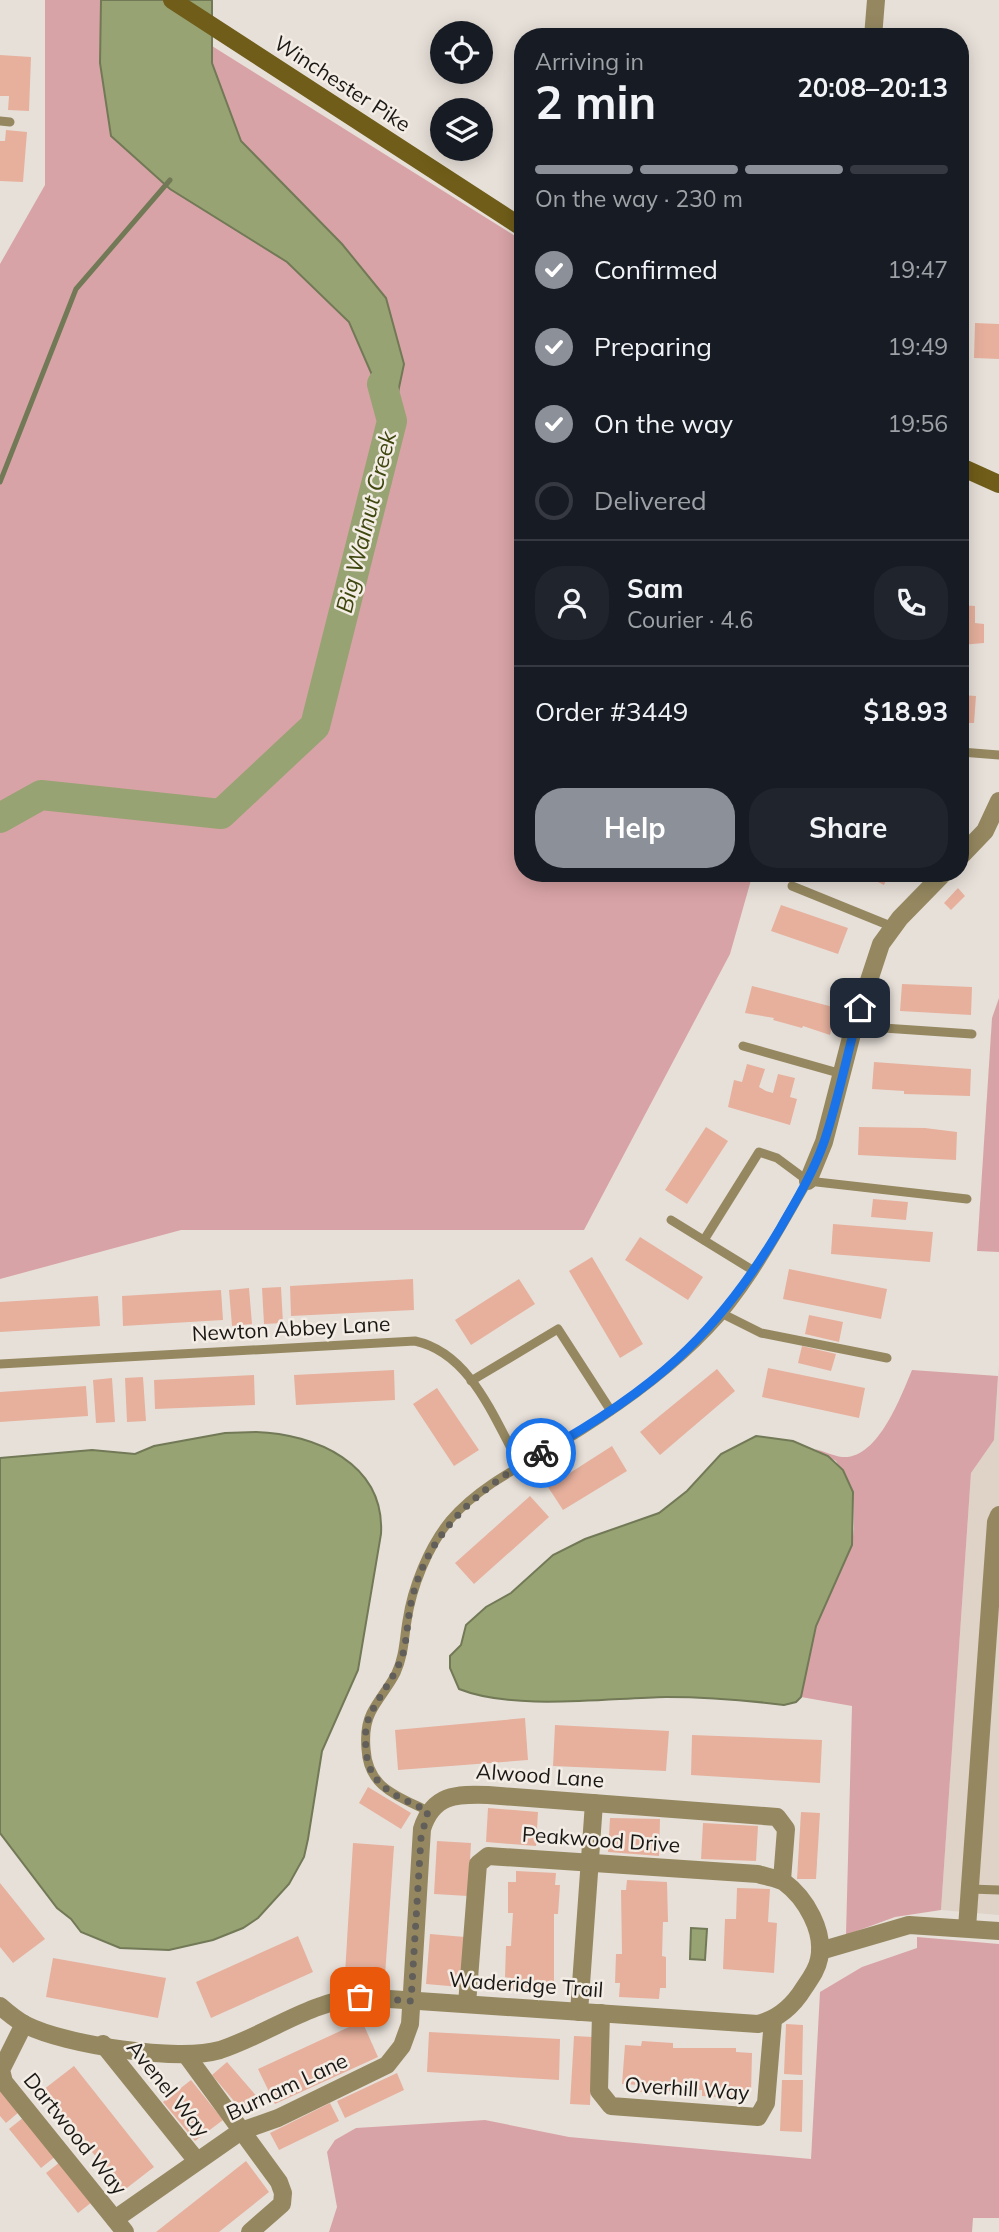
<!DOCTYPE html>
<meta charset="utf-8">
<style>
:root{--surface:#171b24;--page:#20242c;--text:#f1f3f6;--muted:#9ea1a6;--line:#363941;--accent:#8c9099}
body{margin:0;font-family:Mulish,sans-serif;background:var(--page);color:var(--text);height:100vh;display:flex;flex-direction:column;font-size:26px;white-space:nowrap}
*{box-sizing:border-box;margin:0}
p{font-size:23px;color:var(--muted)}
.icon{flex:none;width:38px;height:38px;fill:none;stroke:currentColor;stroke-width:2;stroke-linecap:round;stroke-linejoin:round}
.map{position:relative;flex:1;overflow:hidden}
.details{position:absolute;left:514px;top:28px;width:455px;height:854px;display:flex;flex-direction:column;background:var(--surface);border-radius:28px;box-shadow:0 4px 18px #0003}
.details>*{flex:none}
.controls{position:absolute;left:430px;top:21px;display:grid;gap:14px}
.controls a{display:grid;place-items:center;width:63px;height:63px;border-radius:50%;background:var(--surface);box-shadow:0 4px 18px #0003;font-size:35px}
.pin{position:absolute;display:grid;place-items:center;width:60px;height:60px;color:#fff;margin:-30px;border-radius:14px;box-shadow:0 4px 10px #0006}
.courier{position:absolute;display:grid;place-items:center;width:70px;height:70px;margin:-35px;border:5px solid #1a73e8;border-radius:50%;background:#fff;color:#222;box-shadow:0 2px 9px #0007}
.overview em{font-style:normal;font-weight:700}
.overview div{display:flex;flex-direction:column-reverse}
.overview{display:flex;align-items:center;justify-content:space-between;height:119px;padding:0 21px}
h1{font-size:46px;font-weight:700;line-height:52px}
.bar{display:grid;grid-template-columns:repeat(4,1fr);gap:10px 7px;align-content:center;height:84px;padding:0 21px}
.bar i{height:9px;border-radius:5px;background:var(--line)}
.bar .active{background:var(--accent)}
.bar p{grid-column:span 4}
.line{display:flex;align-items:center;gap:18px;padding:0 21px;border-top:2px solid var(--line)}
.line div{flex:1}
.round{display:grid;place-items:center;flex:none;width:74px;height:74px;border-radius:28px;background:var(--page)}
ol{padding:0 21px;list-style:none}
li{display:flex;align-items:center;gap:21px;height:77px}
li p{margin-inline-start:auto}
li .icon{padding:7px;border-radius:50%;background:var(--accent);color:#fff;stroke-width:4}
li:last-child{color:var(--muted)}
li i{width:38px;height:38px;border:4px solid var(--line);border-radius:50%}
.button{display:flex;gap:14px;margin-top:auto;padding:14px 21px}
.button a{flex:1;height:80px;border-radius:28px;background:var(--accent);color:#fff;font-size:28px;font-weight:700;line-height:80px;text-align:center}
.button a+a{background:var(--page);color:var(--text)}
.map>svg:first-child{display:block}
.built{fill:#dfd2c6}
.green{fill:#d8a3a6}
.water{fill:#97a372;stroke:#727956;stroke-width:2}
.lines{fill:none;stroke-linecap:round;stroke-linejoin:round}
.stream{stroke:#727956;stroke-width:5}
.river{stroke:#97a372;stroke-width:30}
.building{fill:#e6b09d}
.service{stroke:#958860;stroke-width:9}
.minor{stroke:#958860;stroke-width:18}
.secondary{stroke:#705d19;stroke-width:18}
.done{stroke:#625e5a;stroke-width:7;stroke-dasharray:0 12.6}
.route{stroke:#1a73e8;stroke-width:9}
.labels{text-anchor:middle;stroke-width:5;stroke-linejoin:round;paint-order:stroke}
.street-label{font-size:21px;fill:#1a1815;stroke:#f4ede6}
.water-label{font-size:23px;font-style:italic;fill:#3d470e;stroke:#f4ede6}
</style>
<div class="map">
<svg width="999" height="2232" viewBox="0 0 999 2232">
<rect width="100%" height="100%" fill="#e7e0d9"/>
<!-- built -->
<polygon class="built" points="999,1364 999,1915 941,1910 971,1473 994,1440"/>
<!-- green -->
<g class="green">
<polygon points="45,0 101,0 170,189 287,262 350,322 391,420 404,364 386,298 342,244 241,141 212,63 212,46 523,241 523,873 753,873 730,954 584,1230 181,1230 0,1279 0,264 45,185"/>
<polygon points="999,998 999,1252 977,1251 992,1018"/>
<path d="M912,1370l86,6 -4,64 -23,33 -30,437 -46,7 -49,18 6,-229 -51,-9 15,-71 36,-81 2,-17 -1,-36 -17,-31 -21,-12c9,2 18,7 27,8 36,3 59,-61 70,-87z"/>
<polygon points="917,1937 999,1944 999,2218 973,2218 972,2232 329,2232 337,2207 327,2152 335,2140 356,2128 485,2120 569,2137 811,2159 820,1992 862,1967 917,1948"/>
</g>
<!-- water -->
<g class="water">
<polygon points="101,0 212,0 212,63 241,141 342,244 386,298 404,364 392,421 349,322 287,262 170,189 111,136 100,63"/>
<path d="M256,1432c59,2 129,31 125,102l-23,136 -36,81 -14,88 -4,18 -15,27 -31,34 -15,10 -30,12 -44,10 -49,-2 -39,-16 -10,-13 -14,-11 -57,-75v-375l92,-8 43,4 19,-8 71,-13z"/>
<path d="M756,1436l37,5 35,15 15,14 10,22 -1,53 -36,81 -15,71 -5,5 -12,3c-39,-5 -78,-8 -118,-8 -59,1 -152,14 -207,-8l-9,-21v-12l11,-11 5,-20 20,-18 25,-14 42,-38 32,-16 74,-26 28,-22 34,-37z"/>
<polygon points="691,1928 707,1929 705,1960 690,1959"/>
</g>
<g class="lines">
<!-- stream -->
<polyline class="stream" points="0,482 76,289 170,180"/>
<!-- river -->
<polyline class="river" points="0,818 41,795 221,814 315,726 392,421 382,384"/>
</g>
<!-- building -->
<g class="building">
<polygon points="0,55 31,57 29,111 8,110 9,96 0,96"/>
<polygon points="6,130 27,132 23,182 0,181 0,141 5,141"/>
<polygon points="975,323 999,324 999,359 974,358"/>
<polygon points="961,605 975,606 975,623 984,624 984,643 961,645"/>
<polygon points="961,695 976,696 974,723 966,723 965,743 961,742"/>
<polygon points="860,873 889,873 884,885"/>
<polygon points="958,888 965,896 951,910 944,903"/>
<polygon points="781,905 848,928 838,954 771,931"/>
<polygon points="902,984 972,987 971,1015 900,1011"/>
<polygon points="752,986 837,1008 830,1035 803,1026 802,1028 773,1020 774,1018 745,1013"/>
<polygon points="874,1062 971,1069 970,1096 904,1094 904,1091 872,1089"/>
<polygon points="747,1064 765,1069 759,1087 766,1091 773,1093 778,1074 795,1078 790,1097 797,1099 790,1125 728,1107 734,1080 742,1082"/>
<polygon points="706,1127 728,1141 687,1204 665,1190"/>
<polygon points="859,1127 925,1128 957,1132 956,1160 858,1155"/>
<polygon points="873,1199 908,1202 906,1220 871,1217"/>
<polygon points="833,1224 933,1232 930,1262 831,1254"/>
<polygon points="640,1237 703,1277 688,1300 625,1260"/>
<polygon points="592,1257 643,1344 620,1358 569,1271"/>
<polygon points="789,1269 887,1289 881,1319 783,1299"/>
<polygon points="413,1279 414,1310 291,1316 290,1286"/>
<polygon points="519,1279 535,1304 471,1345 455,1320"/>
<polygon points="281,1287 283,1323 264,1324 262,1288"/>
<polygon points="249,1288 252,1324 232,1326 229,1290"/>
<polygon points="221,1290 223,1320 123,1326 122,1296"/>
<polygon points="98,1296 100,1326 0,1332 0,1302"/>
<polygon points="809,1315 843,1322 839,1342 805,1334"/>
<polygon points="802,1346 836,1354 831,1371 798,1363"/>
<polygon points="768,1368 865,1388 859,1418 762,1397"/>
<polygon points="717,1369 735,1391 660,1455 640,1432"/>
<polygon points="394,1370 395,1400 296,1405 294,1375"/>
<polygon points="254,1375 255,1405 155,1409 154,1380"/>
<polygon points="143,1377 146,1421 127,1422 125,1378"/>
<polygon points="112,1378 115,1422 96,1423 93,1380"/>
<polygon points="86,1386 88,1416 0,1422 0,1392"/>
<polygon points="437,1388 479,1450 454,1466 413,1404"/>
<polygon points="612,1446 627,1471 563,1510 548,1487"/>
<polygon points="530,1496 549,1517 474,1584 455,1563"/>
<polygon points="525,1718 528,1760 398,1770 395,1730"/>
<polygon points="555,1725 669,1731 666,1771 553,1766"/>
<polygon points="692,1735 822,1740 820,1783 691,1775"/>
<polygon points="368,1787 411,1813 401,1829 359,1803"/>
<polygon points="488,1808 538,1812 536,1846 486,1842"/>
<polygon points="801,1812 820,1813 816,1879 797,1879"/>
<polygon points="610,1818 660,1819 659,1856 608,1852"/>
<polygon points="703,1823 758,1826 756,1861 701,1859"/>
<polygon points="437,1841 471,1843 468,1896 434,1894"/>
<polygon points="353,1843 394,1846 385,1976 345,1973"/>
<polygon points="516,1871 556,1873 555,1885 560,1885 558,1914 554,1914 554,1981 548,1981 548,1991 509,1989 509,1978 505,1977 506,1946 511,1946 513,1913 508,1913 508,1882 516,1882"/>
<polygon points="627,1880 667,1882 668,1922 663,1922 662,1956 666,1957 666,1988 660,1988 659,1999 619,1997 620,1983 615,1983 616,1954 622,1954 621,1890 626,1890"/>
<polygon points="0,1883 45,1939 13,1963 0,1947"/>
<polygon points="737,1888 770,1889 768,1922 777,1923 774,1973 723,1969 725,1919 736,1919"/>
<polygon points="430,1934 465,1937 460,1987 426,1984"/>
<polygon points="298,1936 313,1972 211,2018 196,1982"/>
<polygon points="53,1958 166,1978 158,2018 46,1997"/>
<polygon points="362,2021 378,2057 275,2104 258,2069"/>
<polygon points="786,2024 803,2025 802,2075 784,2074"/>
<polygon points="429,2032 560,2039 559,2080 427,2072"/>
<polygon points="574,2036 593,2037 590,2105 570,2104"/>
<polygon points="642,2041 673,2043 673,2048 736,2048 736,2052 752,2053 751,2093 733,2092 732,2098 702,2096 702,2090 639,2092 639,2085 622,2084 625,2045 641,2046"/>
<polygon points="227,2062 260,2100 244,2113 212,2075"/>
<polygon points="74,2066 154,2167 123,2191 43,2090"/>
<polygon points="397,2073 404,2090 345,2118 337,2101"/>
<polygon points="191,2080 223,2120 195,2141 163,2102"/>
<polygon points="782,2080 803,2080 802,2132 780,2131"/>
<polygon points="0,2087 19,2112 6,2123 0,2116"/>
<polygon points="330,2103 339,2121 279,2150 270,2133"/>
<polygon points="24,2117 56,2156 41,2168 9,2129"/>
<polygon points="246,2161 269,2192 219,2232 156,2232"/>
<polygon points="60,2162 92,2202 78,2213 46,2173"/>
</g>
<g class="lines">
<!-- service -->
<g class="service">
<polyline points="0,121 10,122"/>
<polyline points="961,752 999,755"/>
<polyline points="792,886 893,927"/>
<polyline points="854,1026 972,1034"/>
<polyline points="743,1046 842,1074"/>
<polyline points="671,1220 754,1271"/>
<polyline points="704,1240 759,1152 777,1158 808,1181 967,1199"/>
<polyline points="723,1314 761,1333 887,1358"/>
<path d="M0,1364l415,-23c56,12 79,78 105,124"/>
<polyline points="471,1381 558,1329 611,1411"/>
<path d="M428,1811c-30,-15 -60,-23 -62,-62 -1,-12 -1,-24 5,-36 7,-14 18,-26 25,-40 8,-17 8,-34 11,-52 5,-34 21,-74 43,-101 34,-40 87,-61 131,-89 46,-29 90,-61 128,-101 41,-43 69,-98 99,-149"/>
<polyline points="970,1889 999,1890"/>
</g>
<!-- minor -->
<g class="minor">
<polyline points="873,37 876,0"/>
<polyline points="961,856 985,831 999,801"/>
<polyline points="808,1181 824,1142 854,1026 881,944 900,918 944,873"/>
<polyline points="967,1928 996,1522 999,1515"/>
<polyline points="820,1951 909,1925 999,1931"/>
<path d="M0,2006c8,7 16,14 26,19 39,20 153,37 194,25 46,-15 91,-49 140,-53l398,27c20,-5 35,-18 46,-36 6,-9 13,-18 15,-29 6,-27 -13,-61 -35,-77 -7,-4 -18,-5 -26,-8l-270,-18 -10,8 -11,140"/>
<polyline points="579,2012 594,1803"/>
<polyline points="601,2013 599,2091 611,2106 758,2117 766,2103 773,2020"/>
<polyline points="24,2024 1,2070 4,2082 125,2232"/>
<polyline points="103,2044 197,2161"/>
<polyline points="187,2056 279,2182 283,2193 282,2204 250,2232"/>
<path d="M115,2219l126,-88 37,-13 109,-53 15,-19 8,-22 12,-195c11,-35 34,-35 66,-34l289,22 9,12 -4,51"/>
</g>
<!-- secondary -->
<g class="secondary">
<polyline points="172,0 523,228"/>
<polyline points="961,467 999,484"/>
</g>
</g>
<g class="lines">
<!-- done -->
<path class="done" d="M360,1997l51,4 10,-163 7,-27c-30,-15 -60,-23 -62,-62 -1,-13 -1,-24 5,-36 10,-20 23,-35 31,-56 6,-19 5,-42 11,-62 17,-67 71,-110 128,-142"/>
<!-- route -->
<path class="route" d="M541,1453c110,-61 175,-116 240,-226 16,-28 32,-54 43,-85 15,-44 23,-89 36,-134"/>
</g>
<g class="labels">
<!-- street labels -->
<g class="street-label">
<text transform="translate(342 84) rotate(33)" y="7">Winchester Pike</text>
<text transform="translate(291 1329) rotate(-3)" y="7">Newton Abbey Lane</text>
<text transform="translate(540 1776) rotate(4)" y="7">Alwood Lane</text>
<text transform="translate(601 1840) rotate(4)" y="7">Peakwood Drive</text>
<text transform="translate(526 1985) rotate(4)" y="7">Waderidge Trail</text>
<text transform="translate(287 2087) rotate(-25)" y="7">Burnam Lane</text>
<text transform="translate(168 2089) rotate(51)" y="7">Avenel Way</text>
<text transform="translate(687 2089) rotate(4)" y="7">Overhill Way</text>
<text transform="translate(75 2134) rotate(51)" y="7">Dartwood Way</text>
</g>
<!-- water labels -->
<g class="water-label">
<text transform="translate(366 522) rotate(-76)" y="8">Big Walnut Creek</text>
</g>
</g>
</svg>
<div class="controls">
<a><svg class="icon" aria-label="locate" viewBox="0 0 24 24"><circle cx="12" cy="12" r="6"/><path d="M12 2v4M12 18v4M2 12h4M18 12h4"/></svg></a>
<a><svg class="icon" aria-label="layers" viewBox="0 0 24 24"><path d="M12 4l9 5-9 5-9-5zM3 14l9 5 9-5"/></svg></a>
</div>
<div class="pin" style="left:360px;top:1997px;background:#ea580c"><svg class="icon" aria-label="bag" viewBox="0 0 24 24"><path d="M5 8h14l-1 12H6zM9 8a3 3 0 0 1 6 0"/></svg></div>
<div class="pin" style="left:860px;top:1008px;background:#1f2937"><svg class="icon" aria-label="home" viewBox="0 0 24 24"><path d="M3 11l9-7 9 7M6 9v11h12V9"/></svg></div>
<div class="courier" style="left:541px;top:1453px"><svg class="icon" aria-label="bike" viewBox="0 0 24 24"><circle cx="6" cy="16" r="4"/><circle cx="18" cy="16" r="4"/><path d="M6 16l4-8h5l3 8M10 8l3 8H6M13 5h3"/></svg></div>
<section class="details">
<div class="overview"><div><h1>2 min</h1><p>Arriving in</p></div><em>20:08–20:13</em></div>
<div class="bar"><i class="active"></i><i class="active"></i><i class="active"></i><i></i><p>On the way · 230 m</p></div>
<ol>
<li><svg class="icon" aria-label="check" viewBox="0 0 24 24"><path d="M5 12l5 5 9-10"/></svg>Confirmed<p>19:47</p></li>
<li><svg class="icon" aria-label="check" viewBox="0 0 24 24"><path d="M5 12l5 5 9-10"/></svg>Preparing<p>19:49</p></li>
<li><svg class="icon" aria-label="check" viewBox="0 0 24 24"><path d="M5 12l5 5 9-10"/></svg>On the way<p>19:56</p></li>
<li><i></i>Delivered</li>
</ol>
<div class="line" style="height:126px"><a class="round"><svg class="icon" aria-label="person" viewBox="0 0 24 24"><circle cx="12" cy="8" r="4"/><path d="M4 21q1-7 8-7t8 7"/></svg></a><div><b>Sam</b><p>Courier · 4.6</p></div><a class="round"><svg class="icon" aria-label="phone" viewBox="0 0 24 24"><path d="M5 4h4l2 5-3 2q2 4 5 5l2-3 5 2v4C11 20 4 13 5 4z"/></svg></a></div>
<div class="line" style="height:91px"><div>Order #3449</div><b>$18.93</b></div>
<div class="button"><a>Help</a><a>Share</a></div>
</section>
</div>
